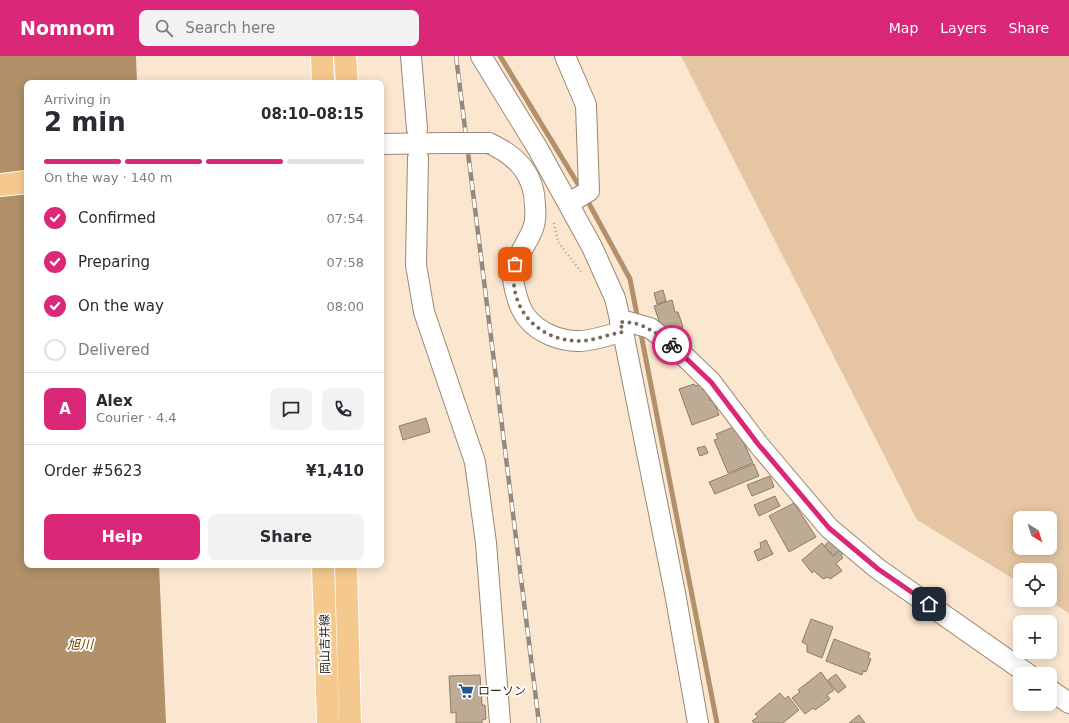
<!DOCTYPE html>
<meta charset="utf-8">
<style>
:root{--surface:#fff;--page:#f2f2f3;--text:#2b2b33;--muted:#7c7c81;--line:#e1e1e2;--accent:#db2777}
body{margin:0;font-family:"DejaVu Sans","Noto Sans JP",sans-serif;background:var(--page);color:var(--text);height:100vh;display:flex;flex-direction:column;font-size:15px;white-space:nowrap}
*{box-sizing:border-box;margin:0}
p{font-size:13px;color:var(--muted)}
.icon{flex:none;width:22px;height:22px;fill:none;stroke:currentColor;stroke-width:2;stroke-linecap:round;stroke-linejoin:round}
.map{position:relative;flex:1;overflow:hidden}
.details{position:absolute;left:24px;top:24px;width:360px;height:488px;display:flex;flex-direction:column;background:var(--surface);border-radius:8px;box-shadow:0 2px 10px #0003}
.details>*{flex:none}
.needle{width:26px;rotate:142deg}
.buttons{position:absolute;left:1013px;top:455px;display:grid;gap:8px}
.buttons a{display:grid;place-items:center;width:44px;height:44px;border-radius:8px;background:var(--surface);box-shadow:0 2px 10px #0003;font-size:20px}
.pin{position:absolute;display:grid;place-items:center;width:34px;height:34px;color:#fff;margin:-17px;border-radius:8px;box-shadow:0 2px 6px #0006}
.courier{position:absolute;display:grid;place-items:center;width:40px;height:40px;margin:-20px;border:3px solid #db2777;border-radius:50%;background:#fff;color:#222;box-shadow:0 1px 5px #0007}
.overview em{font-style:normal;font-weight:800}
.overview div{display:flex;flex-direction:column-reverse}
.overview{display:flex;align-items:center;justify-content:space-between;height:68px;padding:0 20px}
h1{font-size:26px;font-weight:800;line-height:30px}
.bar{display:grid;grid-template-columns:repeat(4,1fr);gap:6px 4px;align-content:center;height:48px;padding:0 20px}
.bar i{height:5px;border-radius:3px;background:var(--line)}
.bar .current{background:var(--accent)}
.bar p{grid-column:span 4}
.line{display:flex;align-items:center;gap:10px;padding:0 20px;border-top:1px solid var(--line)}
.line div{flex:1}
.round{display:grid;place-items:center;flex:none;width:42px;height:42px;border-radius:8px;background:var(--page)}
ol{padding:0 20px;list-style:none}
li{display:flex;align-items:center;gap:12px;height:44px}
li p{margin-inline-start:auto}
li .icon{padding:4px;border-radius:50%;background:var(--accent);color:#fff;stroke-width:4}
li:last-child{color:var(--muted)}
li i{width:22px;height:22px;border:2px solid var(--line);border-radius:50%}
.button{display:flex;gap:8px;margin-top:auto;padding:8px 20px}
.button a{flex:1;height:46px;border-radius:8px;background:var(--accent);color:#fff;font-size:16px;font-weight:800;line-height:46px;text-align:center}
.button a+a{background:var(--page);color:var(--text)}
header{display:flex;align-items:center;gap:24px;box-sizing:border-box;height:56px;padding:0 20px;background:var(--accent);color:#fff}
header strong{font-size:19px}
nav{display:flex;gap:22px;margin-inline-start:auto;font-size:14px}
.search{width:280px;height:36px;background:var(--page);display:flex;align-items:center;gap:10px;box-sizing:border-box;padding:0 14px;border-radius:8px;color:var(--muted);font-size:15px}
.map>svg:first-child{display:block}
.green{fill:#e6c6a2;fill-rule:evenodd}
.water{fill:#b1906a}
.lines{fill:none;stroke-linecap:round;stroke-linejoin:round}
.stream{stroke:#b1906a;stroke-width:5}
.building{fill:#beab96;stroke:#8f7d68}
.minor-casing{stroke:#9a8873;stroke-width:22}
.major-casing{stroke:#fff;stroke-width:24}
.path{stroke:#b1a290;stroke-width:2.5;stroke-dasharray:1 3;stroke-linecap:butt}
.minor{stroke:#fff;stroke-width:20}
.major{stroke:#f5c98d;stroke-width:22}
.rail-casing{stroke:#978979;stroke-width:4.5}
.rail{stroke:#fff;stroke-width:3;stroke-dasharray:9;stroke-linecap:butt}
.minor-bridge-casing{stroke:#9a8873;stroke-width:22;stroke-linecap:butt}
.minor-bridge{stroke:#fff;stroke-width:20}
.done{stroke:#786c5e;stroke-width:4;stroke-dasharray:0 7.2}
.route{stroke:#db2777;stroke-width:5}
.labels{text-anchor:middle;stroke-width:3.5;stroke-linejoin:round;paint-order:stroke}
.street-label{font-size:12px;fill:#312a21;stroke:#fff}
.poi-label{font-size:12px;fill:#312a21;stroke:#fff;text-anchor:start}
.water-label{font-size:13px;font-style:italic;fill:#734700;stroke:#fff}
</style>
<header>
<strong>Nomnom</strong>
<div class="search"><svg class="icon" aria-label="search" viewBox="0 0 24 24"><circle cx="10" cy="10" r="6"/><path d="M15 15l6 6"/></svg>Search here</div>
<nav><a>Map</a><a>Layers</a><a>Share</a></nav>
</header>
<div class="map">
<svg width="1069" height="667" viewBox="0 0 1069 667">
<rect width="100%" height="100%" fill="#fbe7d0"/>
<!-- green -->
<path class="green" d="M681,0h388v557l-21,-13h2v-30h-30v13l-103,-63zM1020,462h30v30h-30z"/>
<!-- water -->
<polygon class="water" points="0,0 136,0 137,27 27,27 27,509 159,509 166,667 0,667"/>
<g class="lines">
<!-- stream -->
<g class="stream">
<polyline points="500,0 581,133"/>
<polyline points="586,142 630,223 638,264"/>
<polyline points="640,273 717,667"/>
</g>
</g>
<!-- building -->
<g class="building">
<polygon points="663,234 666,245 657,248 654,237"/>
<polygon points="672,244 675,256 678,256 683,271 665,277 662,274 654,250"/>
<polygon points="675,274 687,284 681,290 670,281"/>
<polygon points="694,328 695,330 701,328 703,334 706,333 710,345 713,343 719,359 692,369 679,333"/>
<polygon points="426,362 430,376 403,384 399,370"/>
<polygon points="736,370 753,407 728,417 714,384 718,383 716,378"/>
<polygon points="705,390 708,397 700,400 697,392"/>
<polygon points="754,408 759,420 715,438 709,426"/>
<polygon points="770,420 774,431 752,440 747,429"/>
<polygon points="775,440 780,450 759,460 754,449"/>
<polygon points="794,447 816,481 789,496 769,460"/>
<polygon points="832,483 841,494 833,500 824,490"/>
<polygon points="766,484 773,498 758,505 754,495 761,492 760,487"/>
<polygon points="822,487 833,500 844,491 847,495 841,499 843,502 836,507 842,515 830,523 828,521 823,523 814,515 812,517 802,504"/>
<polygon points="811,563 833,571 822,602 807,596 807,589 802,586"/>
<polygon points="834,583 870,597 868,602 871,603 866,616 863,615 862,619 826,605"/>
<polygon points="821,616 834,634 827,639 830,643 815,654 813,652 805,658 792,642 800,636 798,634"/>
<polygon points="836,618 846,631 838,637 828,624"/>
<polygon points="480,619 482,649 485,649 486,663 482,664 482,667 456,667 456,656 451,657 449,620"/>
<polygon points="780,637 785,643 788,640 799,654 783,667 754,667 752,665 758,661 755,658"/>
<polygon points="859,659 865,667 849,667"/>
</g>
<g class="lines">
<defs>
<g id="minor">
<polyline points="411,0 417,73"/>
<polyline points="481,0 538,93 592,191 615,242 623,276 675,537 698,667"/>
<polyline points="565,0 586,49 589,135 569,147"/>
<path d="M489,87c28,13 46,31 46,64 1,8 0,17 -3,24 -6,14 -18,29 -19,45 0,6 2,14 4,21 2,7 5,15 10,21 12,15 33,23 51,23 12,1 32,-7 45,-9"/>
<polyline points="381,88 444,87"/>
<polyline points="418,102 416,209 424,256 475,406 486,487 500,667"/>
<polyline points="620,266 629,266 650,272 678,294 711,326 758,388 829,472 878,513 1028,618"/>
<polyline points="1050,634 1069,647"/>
</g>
<g id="major">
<polyline points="322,0 323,27"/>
<polyline points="345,0 347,27"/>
<polyline points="0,129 27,126"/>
<polyline points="323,509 328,667"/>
<polyline points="346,509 350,667"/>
</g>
</defs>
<!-- minor casing -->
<use href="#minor" class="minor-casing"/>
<!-- major casing -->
<use href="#major" class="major-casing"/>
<!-- path -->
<polyline class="path" points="554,167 558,186 582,217"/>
<!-- minor -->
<use href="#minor" class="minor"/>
<!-- major -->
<use href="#major" class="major"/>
<defs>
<polyline id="rail" points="456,0 539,667"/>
</defs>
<!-- rail casing -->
<use href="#rail" class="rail-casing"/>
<!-- rail -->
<use href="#rail" class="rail"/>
<defs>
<polyline id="minor-bridge" points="444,87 489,87"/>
</defs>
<!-- minor-bridge casing -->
<use href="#minor-bridge" class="minor-bridge-casing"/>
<!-- minor-bridge -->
<use href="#minor-bridge" class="minor-bridge"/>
</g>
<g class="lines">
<!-- done -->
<path class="done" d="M515,208c-8,42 20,75 62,77 12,1 33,-7 46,-9l-3,-10c22,-1 36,11 52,23"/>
<!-- route -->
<polyline class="route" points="672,289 711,326 758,388 829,472 878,513 929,548"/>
</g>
<!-- icons -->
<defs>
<symbol id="supermarket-bare" viewBox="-9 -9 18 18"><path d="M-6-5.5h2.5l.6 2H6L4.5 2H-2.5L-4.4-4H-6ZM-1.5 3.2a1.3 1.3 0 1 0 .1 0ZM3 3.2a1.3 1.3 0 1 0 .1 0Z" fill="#1f5990" stroke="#fff" stroke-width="2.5" paint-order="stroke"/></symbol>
</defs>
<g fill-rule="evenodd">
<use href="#supermarket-bare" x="455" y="624" width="22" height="22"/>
</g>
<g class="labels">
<!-- street labels -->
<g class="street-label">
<text transform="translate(325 588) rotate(-91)" y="4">岡山吉井線</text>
</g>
<!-- poi labels -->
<g class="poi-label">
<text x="478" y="639">ローソン</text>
</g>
<!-- water labels -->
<g class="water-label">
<text x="80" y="593">旭川</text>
</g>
</g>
</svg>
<div class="buttons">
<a><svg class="needle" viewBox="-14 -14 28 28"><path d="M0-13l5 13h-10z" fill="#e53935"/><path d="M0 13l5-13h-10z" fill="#7c7c81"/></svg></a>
<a><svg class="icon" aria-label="locate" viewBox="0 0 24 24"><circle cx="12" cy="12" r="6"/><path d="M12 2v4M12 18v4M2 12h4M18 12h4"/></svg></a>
<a>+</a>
<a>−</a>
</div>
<div class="pin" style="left:515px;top:208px;background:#ea580c"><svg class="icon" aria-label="bag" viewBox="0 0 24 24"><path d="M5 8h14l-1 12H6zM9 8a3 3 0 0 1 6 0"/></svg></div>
<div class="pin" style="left:929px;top:548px;background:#1f2937"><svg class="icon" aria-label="home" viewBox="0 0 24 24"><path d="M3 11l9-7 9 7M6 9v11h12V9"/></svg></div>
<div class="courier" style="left:672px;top:289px"><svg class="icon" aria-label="bike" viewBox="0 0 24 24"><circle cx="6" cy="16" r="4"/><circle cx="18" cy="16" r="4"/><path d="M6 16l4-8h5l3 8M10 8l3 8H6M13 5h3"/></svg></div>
<section class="details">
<div class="overview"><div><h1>2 min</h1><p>Arriving in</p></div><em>08:10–08:15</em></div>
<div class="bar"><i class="current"></i><i class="current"></i><i class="current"></i><i></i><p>On the way · 140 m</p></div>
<ol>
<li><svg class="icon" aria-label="check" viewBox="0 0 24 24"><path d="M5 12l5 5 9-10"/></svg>Confirmed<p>07:54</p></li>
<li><svg class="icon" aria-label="check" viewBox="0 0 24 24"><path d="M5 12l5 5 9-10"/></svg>Preparing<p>07:58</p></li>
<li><svg class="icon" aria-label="check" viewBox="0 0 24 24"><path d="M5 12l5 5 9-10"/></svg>On the way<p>08:00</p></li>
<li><i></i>Delivered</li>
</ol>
<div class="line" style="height:72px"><b class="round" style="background:var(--accent);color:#fff">A</b><div><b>Alex</b><p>Courier · 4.4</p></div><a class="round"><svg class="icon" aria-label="chat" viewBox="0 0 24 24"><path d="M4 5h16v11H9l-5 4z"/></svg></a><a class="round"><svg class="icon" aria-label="phone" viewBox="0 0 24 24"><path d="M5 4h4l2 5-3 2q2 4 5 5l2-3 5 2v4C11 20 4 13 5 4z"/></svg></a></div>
<div class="line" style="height:52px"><div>Order #5623</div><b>¥1,410</b></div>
<div class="button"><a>Help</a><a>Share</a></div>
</section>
</div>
